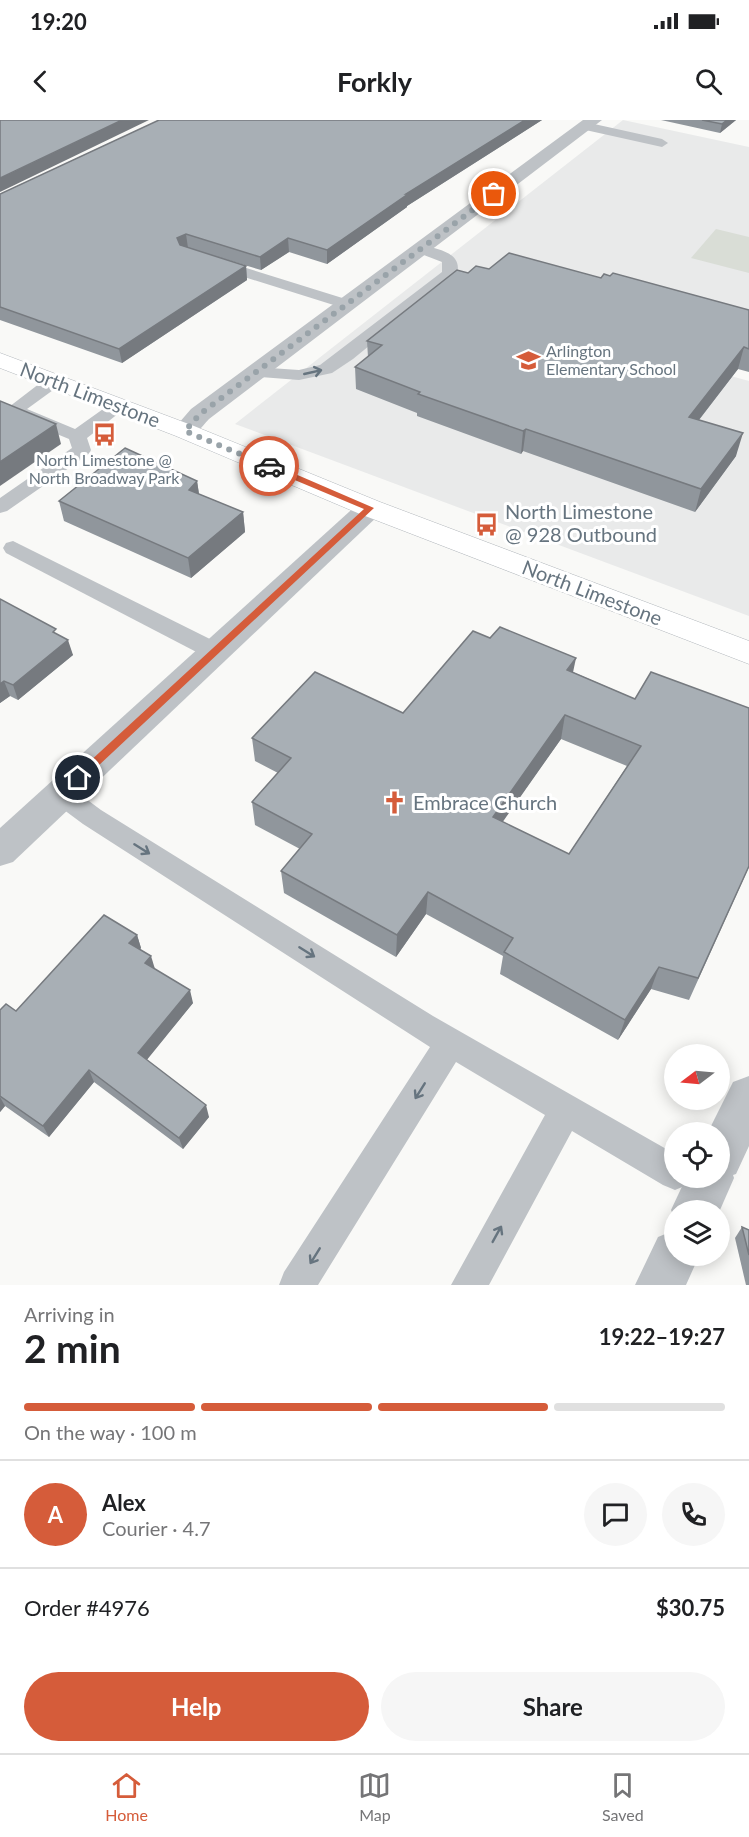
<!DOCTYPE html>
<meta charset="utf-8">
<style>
:root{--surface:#fff;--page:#f6f6f6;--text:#202124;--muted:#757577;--line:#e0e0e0;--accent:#d55c3a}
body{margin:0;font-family:Lato,sans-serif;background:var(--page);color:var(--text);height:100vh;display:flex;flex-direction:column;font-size:22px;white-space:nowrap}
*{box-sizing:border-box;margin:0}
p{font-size:20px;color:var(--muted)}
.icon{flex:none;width:33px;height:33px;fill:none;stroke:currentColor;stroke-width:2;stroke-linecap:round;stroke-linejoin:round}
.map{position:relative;height:1165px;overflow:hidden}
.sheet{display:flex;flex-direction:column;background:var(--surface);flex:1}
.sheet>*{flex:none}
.needle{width:39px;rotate:254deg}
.buttons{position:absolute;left:664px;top:924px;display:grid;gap:12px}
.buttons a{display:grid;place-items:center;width:66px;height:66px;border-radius:50%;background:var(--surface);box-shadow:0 3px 15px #0003;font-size:30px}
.pin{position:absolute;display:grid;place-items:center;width:51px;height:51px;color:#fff;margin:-26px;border:3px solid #fff;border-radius:50%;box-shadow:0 2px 6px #0007}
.courier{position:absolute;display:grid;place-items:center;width:60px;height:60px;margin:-30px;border:4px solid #d55c3a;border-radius:50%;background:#fff;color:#222;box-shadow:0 2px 8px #0007}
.head em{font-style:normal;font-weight:700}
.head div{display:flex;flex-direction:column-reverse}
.head{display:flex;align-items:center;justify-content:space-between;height:102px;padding:0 24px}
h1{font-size:39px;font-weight:700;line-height:45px}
.bar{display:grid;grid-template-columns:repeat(4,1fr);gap:9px 6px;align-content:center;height:72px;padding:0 24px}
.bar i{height:8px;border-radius:4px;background:var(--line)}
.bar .active{background:var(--accent)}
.bar p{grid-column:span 4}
.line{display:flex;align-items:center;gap:15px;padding:0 24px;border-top:2px solid var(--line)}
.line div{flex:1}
.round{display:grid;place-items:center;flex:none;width:63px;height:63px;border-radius:32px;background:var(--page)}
.cta{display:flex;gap:12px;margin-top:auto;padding:12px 24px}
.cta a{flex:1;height:69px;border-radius:36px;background:var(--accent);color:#fff;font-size:24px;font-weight:700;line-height:69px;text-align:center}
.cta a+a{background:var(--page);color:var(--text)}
.status{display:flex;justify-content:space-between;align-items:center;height:42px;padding:0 30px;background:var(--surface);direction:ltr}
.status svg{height:16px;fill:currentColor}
header{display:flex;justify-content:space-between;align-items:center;height:78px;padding:0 24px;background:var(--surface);font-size:27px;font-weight:700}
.tabs{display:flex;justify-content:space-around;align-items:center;height:84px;border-top:2px solid var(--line);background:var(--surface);font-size:16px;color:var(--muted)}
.tabs a{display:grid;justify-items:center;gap:3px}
.tabs .active{color:var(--accent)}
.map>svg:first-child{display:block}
.built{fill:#e9eaea}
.green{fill:#d9ddd6}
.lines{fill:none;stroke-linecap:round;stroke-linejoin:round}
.secondary-casing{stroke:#b3b8bd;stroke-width:1}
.lane{fill:#bec2c6;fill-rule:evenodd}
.street{fill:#bec2c6;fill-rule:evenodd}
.secondary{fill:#fff;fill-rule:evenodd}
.wall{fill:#90969c;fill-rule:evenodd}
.shaded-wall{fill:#767a7f}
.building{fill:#a8afb5;stroke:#767a7f;stroke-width:1.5;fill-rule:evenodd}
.oneway{stroke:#66747f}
.route{fill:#d55c3a}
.done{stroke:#99a3a9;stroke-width:6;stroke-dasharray:0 10.8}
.labels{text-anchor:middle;stroke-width:6;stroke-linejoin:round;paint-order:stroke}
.far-poi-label{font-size:16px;fill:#66747f;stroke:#fff;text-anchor:start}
.street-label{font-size:20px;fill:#66747f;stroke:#fff}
.poi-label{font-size:20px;fill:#66747f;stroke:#fff;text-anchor:start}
</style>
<div class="status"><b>19:20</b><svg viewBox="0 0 49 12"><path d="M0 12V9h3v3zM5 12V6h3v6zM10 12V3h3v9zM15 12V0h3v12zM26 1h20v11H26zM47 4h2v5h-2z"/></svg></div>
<header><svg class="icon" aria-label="back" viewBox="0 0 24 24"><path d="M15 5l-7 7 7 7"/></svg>Forkly<svg class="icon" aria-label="search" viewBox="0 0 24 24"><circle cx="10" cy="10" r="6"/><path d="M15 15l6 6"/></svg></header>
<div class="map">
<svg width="749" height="1165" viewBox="0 0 749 1165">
<rect width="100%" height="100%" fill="#f9f9f7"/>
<!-- built -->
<polygon class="built" points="623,0 749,27 749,226 727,255 749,261 749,496 235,304"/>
<!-- green -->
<polygon class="green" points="716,109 749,117 749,153 691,138"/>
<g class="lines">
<defs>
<polygon id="secondary" points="0,233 194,306 380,382 749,521 749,544 360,394 176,316 0,248"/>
</defs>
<!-- secondary casing -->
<use href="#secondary" class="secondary-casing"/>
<!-- lane -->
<g class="lane">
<polygon points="585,2 662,19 668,23 662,27 581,9 581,3"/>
<path d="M421,125c16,4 42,7 36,29l-104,85 -21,14 -33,7 -50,-4 -3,-4 3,-4 6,-1 44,3 21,-5 122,-93v-10l-26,-10 -2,-3 2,-3z"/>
<polygon points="214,138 352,181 354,184 352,187 340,187 209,146 206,143"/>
<polygon points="54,256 60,257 63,261 60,265 27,289 75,309 113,282 125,282 128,286 87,318 91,330 89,334 7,391 0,393 0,378 72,328 69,319 8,294 5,290 48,257"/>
<polygon points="13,421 222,525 225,531 222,537 214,539 206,537 6,433 3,428 6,423"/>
<polygon points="61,664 70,667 101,690 433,896 675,1034 675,1058 690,1058 687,1065 675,1070 663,1065 572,1011 489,1165 451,1165 545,995 456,942 318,1165 279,1165 284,1152 430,927 83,704 52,681 48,674 52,667"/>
</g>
<!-- street -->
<g class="street">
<path d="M583,0h19l-393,299c-11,12 -16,22 -33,17l-4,-5 19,-22z"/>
<polygon points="370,380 380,382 384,388 380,394 13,742 0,746 0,708 360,382"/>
<polygon points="749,956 749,1026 736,1054 733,1055 734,1058 720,1090 675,1090 675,1099 671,1090 686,1058 720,1058 720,1012 708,1012 733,962"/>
<polygon points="675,1110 675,1136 699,1136 686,1165 635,1165 658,1117"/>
</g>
<!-- secondary -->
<use href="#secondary" class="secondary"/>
</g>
<!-- wall -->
<g class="wall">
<polygon points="159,0 542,0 407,86 407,87 327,144 289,132 261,150 188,128 246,146 247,160 122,243 0,200 0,74"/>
<polygon points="661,0 736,0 720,13"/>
<polygon points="489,149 601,158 749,190 749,252 738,249 699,300 736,336 695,392 523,331 521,334 417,296 417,293 356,269 355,247 368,237 367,221 468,153"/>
<polygon points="197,361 199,374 243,392 245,412 191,458 64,401 59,381"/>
<polygon points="0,479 58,515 73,535 18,580 10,576 0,583"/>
<path d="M573,552l62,27 114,168 -60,133 -38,-11 -33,51 -118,-66 3,-18 -77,-42 -30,43 -112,-64 -3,-22 19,-22 -45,-24 -3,-23 26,-29 -23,-12 -3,-23 151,-25zM561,619l66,27 -58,88 -67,-32z"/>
<polygon points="137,815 141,828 140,829 155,849 193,883 146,940 209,997 183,1029 94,962 49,1017 5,986 0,992 0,890 16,891"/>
<polygon points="742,1107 749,1110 749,1165 746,1165 735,1118"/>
</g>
<!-- shaded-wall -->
<g class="shaded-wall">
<polygon points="122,0 149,0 0,72 0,58"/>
<polygon points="525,0 542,0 407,86 407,87 327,144 327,130 406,74"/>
<polygon points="727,0 736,0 720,13 722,4"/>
<polygon points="186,114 188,128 179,132 177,118"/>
<polygon points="288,118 289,132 261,150 260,137"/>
<polygon points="246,146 247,160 122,243 119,229"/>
<polygon points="744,227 738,249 684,319 689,297"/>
<polygon points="56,304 61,324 0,366 0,342"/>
<polygon points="526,309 523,331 521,334 523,311"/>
<polygon points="743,313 736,336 695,392 701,369"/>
<polygon points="197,361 200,381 189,370"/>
<polygon points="243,392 245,412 191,458 188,438"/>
<polygon points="68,520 73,535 18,580 13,565"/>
<polygon points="576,538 571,562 567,550"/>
<polygon points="4,561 10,576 0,583 0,564"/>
<polygon points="565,595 561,619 490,720 493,697"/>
<polygon points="428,772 426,794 396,837 397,815"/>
<polygon points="137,815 141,828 134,836 129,823"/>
<polygon points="151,836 155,849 145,843"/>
<polygon points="659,847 651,869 618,920 625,900"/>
<polygon points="190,870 193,883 142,946 138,933"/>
<polygon points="89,950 94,962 49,1017 43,1006"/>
<polygon points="0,977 5,986 0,992"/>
<polygon points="206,985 209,997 183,1029 179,1018"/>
</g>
<!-- building -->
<g class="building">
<polygon points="0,0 122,0 0,58"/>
<polygon points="159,0 525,0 406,74 408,74 327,130 288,118 260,137 186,114 177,118 180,125 246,146 119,229 0,187 0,74"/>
<polygon points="702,0 727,0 722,4"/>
<polygon points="509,133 601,158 604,154 610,156 613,153 749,190 749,229 744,227 689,297 743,313 701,369 526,309 523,311 418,274 420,272 355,247 382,225 367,221 457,150 468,153 476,146 489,149"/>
<polygon points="0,281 56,304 0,342"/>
<polygon points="125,328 197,361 189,370 243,392 188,438 59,381"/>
<polygon points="0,479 56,509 53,512 68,520 13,565 4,561 0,564"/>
<path d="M500,507l76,31 -9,12 68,29 16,-27 98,36v158l-51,112 -39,-11 -34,53 -121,-68 9,-14 -85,-46 -31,43 -116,-64 31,-37 -60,-32 39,-44 -39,-20 63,-66 88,41 70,-82 17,7zM565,595l76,31 -72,108 -76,-37z"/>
<polygon points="104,795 137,815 129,823 151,836 145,843 190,870 138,933 206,985 179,1018 89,950 43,1006 0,976 0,890 6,884 16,891"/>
<polygon points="742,1107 749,1110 749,1135"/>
</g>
<!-- one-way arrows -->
<defs><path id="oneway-shaft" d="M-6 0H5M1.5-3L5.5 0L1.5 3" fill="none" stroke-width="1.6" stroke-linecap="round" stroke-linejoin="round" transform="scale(1.5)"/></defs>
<g class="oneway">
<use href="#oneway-shaft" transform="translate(313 252) rotate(-13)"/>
<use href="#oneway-shaft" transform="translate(142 729) rotate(32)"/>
<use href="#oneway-shaft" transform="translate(307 832) rotate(32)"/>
<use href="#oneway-shaft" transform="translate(420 971) rotate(122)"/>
<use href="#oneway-shaft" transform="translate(497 1114) rotate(-61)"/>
<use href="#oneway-shaft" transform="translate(315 1136) rotate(122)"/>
</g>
<!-- route -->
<polygon class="route" points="266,344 272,344 374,388 82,661 75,661 75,655 364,389 266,348"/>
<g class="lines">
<!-- done -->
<polyline class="done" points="269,346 185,311 200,294 494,74"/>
</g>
<!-- icons -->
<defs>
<symbol id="school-bare" viewBox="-9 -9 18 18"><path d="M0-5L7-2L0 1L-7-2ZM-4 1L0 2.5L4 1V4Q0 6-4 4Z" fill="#d55c3a" stroke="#fff" stroke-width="2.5" paint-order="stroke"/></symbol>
<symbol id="bus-bare" viewBox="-9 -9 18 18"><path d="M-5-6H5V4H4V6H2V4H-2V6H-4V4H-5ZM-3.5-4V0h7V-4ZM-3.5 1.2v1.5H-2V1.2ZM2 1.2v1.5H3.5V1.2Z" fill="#d55c3a" stroke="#fff" stroke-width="2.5" paint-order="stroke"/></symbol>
<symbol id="church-bare" viewBox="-9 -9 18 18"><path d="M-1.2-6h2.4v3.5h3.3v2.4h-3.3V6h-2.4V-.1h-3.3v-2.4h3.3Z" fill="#d55c3a" stroke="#fff" stroke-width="2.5" paint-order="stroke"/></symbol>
</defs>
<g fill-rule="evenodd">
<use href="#school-bare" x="512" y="224" width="33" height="33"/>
<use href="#bus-bare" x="88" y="298" width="33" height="33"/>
<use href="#bus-bare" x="470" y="388" width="33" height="33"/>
<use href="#church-bare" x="378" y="666" width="33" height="33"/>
</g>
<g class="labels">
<!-- far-poi labels -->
<g class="far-poi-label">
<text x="546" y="237">Arlington<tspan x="546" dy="18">Elementary School</tspan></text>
<text x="104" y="346" text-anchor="middle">North Limestone @<tspan x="104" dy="18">North Broadway Park</tspan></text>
</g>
<!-- street labels -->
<g class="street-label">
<text transform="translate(90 275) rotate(21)" y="7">North Limestone</text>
<text transform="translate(592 473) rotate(21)" y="7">North Limestone</text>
</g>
<!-- poi labels -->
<g class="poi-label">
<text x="505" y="399">North Limestone<tspan x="505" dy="23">@ 928 Outbound</tspan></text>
<text x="413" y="690">Embrace Church</text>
</g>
</g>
</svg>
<div class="buttons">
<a><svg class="needle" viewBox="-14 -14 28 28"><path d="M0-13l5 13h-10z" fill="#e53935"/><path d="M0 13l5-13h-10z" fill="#757577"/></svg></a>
<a><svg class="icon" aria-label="locate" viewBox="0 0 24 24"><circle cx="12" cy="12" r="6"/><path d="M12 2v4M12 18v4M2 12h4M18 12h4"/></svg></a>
<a><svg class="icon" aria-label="layers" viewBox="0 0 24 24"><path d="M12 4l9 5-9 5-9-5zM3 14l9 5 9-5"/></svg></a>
</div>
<div class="pin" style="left:494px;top:74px;background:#ea580c"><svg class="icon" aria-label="bag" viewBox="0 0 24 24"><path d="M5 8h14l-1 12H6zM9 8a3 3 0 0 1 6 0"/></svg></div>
<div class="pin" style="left:78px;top:658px;background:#1f2937"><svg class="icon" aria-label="home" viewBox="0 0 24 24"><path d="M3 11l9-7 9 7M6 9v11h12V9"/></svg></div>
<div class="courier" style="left:269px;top:346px"><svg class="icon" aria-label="car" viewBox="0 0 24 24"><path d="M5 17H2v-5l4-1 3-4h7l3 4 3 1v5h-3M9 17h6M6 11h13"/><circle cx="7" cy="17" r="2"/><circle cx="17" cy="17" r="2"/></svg></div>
</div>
<section class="sheet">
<div class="head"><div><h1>2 min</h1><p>Arriving in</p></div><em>19:22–19:27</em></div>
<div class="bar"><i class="active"></i><i class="active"></i><i class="active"></i><i></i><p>On the way · 100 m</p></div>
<div class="line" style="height:108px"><b class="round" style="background:var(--accent);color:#fff">A</b><div><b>Alex</b><p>Courier · 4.7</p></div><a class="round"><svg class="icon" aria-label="chat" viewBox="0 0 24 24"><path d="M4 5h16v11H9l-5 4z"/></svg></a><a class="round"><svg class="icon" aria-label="phone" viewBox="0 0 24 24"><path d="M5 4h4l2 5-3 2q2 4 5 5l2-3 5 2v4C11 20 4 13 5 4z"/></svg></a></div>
<div class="line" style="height:78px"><div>Order #4976</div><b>$30.75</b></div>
<div class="cta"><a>Help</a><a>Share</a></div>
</section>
<nav class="tabs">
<a class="active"><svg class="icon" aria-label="home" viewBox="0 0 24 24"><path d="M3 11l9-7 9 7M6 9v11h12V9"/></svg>Home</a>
<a><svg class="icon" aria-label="map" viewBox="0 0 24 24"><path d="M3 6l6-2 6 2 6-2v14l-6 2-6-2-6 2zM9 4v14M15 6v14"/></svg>Map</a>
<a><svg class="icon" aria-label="saved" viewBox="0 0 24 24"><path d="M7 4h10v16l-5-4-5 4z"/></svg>Saved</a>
</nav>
